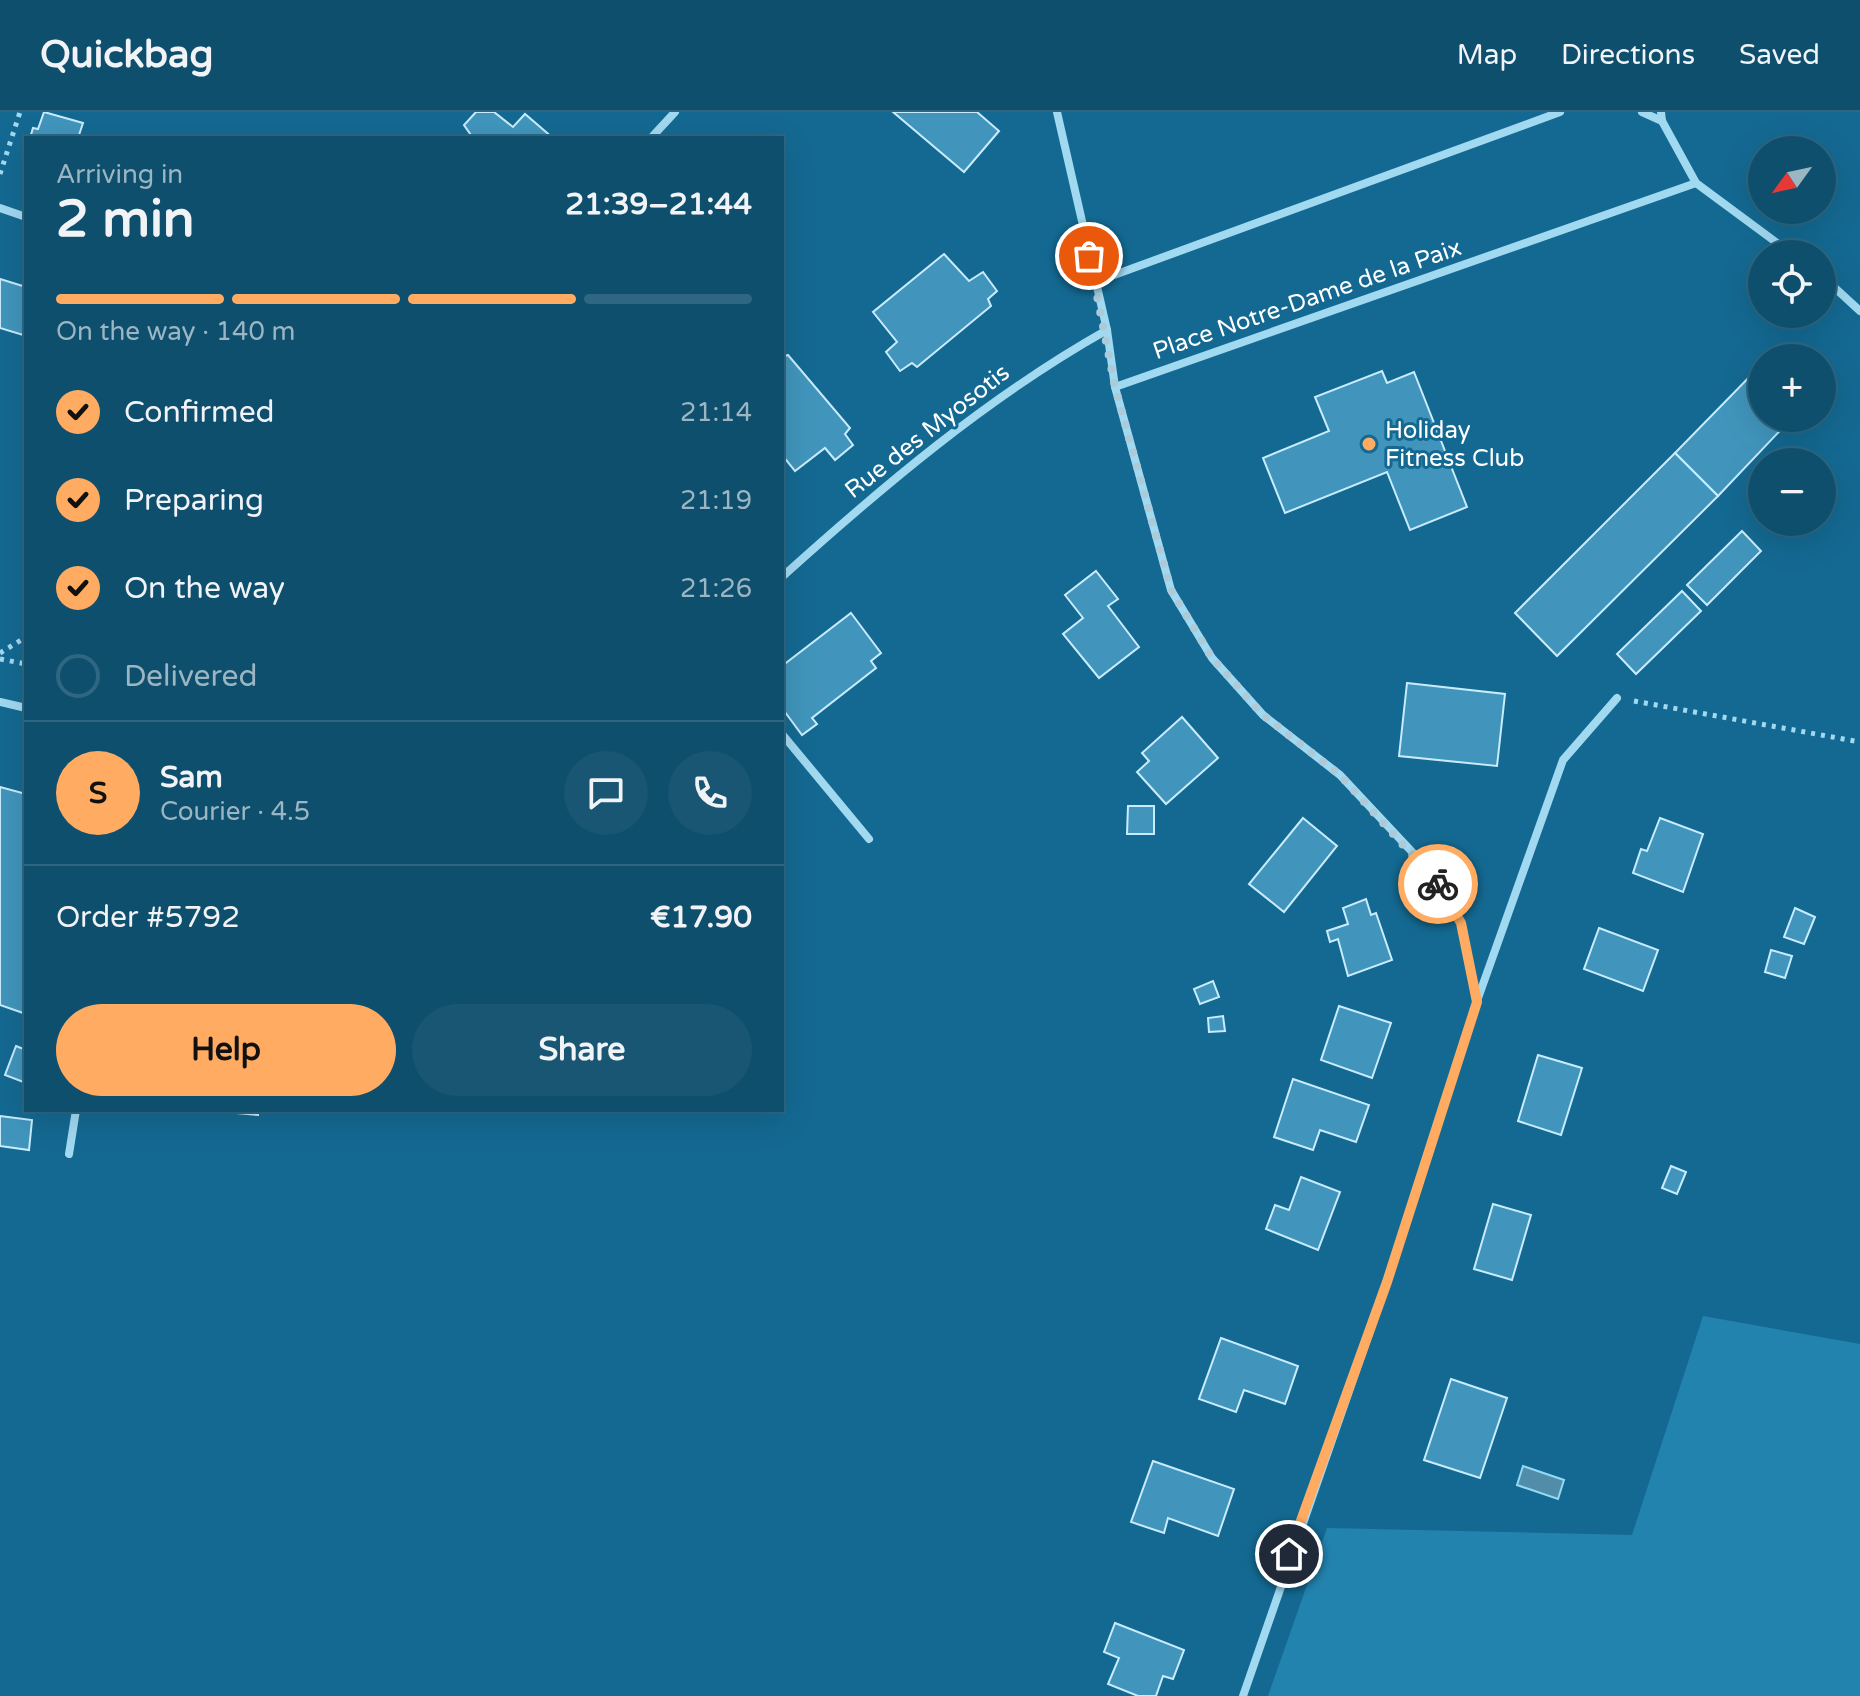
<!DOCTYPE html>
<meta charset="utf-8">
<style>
:root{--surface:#0f4f6e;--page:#185673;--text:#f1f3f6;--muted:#9bb5c2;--line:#2f6681;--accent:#ffac62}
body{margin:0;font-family:"Varela Round",sans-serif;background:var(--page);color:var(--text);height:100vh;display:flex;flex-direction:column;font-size:30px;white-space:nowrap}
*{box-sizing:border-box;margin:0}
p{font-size:26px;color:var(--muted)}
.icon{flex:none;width:44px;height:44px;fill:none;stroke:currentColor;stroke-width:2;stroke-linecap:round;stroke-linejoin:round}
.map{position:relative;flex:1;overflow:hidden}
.drawer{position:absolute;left:24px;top:24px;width:760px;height:976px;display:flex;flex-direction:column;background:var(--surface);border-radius:0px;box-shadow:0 8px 32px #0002,0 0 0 2px var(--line)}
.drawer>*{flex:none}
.needle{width:52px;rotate:237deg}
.controls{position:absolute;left:1748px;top:24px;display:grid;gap:16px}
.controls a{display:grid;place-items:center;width:88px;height:88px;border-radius:50%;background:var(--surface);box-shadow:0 8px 32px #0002,0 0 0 2px var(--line);font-size:40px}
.pin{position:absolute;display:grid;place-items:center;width:68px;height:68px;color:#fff;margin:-34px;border:4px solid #fff;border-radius:50%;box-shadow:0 2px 8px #0007}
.courier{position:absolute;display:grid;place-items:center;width:80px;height:80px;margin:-40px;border:6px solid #ffac62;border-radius:50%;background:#fff;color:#222;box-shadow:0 2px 10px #0007}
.overview em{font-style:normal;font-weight:800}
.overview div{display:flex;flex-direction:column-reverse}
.overview{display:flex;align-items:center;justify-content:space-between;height:136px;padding:0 32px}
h1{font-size:52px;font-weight:800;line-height:60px}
.bar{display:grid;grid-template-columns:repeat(4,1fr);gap:12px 8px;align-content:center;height:96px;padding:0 32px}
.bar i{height:10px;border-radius:6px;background:var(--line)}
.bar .current{background:var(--accent)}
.bar p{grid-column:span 4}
.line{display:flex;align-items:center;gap:20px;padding:0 32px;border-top:2px solid var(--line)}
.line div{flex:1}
.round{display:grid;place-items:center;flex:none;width:84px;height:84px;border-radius:42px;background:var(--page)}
ol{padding:0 32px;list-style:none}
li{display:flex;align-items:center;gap:24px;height:88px}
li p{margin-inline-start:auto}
li .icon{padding:8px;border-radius:50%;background:var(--accent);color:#111;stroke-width:4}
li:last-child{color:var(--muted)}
li i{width:44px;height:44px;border:4px solid var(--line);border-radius:50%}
.cta{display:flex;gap:16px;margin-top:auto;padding:16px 32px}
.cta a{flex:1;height:92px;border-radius:48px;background:var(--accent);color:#111;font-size:32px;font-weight:800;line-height:92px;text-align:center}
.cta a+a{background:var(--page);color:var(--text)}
header{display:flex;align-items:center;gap:48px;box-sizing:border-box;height:112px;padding:0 40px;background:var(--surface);border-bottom:2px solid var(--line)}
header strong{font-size:38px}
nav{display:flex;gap:44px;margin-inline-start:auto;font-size:28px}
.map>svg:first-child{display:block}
.green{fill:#2383af}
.water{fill:#518da9;stroke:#93d8f4;stroke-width:2}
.building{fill:#4195bc;stroke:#c9ecfc;stroke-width:2}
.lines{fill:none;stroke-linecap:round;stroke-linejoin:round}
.path{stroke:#a1d9f1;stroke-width:5;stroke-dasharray:4 6;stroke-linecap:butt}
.street{stroke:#a1d9f1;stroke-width:8}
.done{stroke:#adcad9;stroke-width:8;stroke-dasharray:0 14.4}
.route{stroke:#ffac62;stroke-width:10}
.poi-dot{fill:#ffac62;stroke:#146992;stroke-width:3}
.labels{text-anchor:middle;stroke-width:6;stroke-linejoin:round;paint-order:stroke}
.street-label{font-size:24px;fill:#fff;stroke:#146992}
.poi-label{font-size:24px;fill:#fff;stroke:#146992;text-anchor:start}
</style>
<header>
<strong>Quickbag</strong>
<nav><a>Map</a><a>Directions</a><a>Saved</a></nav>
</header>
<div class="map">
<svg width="1860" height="1584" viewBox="0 0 1860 1584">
<rect width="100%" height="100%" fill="#146992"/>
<!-- green -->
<polygon class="green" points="1703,1204 1860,1232 1860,1584 1268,1584 1327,1416 1632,1423"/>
<!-- water -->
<polygon class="water" points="1523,1354 1564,1368 1558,1387 1517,1373"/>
<!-- building -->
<g class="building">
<polygon points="44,0 83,11 78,26 30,26 33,16 38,17"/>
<polygon points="476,0 494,0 513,15 525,2 553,26 473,26 464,13"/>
<polygon points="893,0 977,0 999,19 964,60"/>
<polygon points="944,142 969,169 983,160 997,179 988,187 991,194 917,255 912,251 900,259 886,240 897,230 873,200"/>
<polygon points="0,167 26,175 23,223 0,216"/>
<polygon points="788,243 850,316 845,322 853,333 835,348 825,336 795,359 782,343 782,245"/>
<polygon points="1762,252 1762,306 1792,306 1718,384 1675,341"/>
<polygon points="1382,259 1387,271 1414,260 1467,395 1410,418 1387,360 1285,401 1263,346 1329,319 1315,285"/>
<polygon points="1675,341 1718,384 1557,544 1515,501"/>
<polygon points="1742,419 1761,439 1707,493 1687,473"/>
<polygon points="1096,459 1118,487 1108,494 1139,535 1099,566 1063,522 1083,506 1065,483"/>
<polygon points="1682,479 1701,499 1636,562 1617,542"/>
<polygon points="851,501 881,541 871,549 876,556 812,606 817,612 802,623 782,596 782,554"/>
<polygon points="1407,571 1505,582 1497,654 1399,644"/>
<polygon points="1182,605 1218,646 1166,692 1137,660 1149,649 1142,641"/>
<polygon points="0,675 26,682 26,902 0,893"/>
<polygon points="1128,694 1154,694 1154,722 1127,722"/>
<polygon points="1303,706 1337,734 1284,800 1249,772"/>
<polygon points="1660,706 1703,722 1683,780 1633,761 1641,737 1647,739"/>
<polygon points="1366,787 1371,803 1376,801 1392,848 1348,864 1338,827 1330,830 1327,819 1348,812 1343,796"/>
<polygon points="1795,796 1815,805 1804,832 1784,825"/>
<polygon points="1599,816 1658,838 1643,879 1584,857"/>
<polygon points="1771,838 1792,844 1785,866 1765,860"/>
<polygon points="1213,869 1219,885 1200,892 1194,877"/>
<polygon points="1339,894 1391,911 1372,966 1321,948"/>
<polygon points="1223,904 1225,919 1209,920 1208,906"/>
<polygon points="16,934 26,938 26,971 5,963"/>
<polygon points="1538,943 1582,956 1561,1023 1518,1009"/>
<polygon points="1293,967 1369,993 1356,1030 1320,1018 1313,1038 1274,1025"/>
<polygon points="202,998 258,998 258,1003"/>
<polygon points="0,1004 32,1008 29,1038 0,1034"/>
<polygon points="1671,1054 1686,1060 1677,1082 1662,1076"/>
<polygon points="1301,1065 1340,1080 1318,1138 1266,1117 1275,1093 1289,1098"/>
<polygon points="1493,1092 1531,1103 1512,1168 1474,1157"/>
<polygon points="1221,1226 1298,1254 1285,1292 1244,1278 1236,1300 1199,1287"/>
<polygon points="1451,1267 1507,1286 1480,1366 1424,1348"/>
<polygon points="1153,1349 1234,1377 1218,1424 1168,1406 1164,1421 1131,1410"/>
<polygon points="1115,1511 1184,1538 1173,1567 1163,1564 1156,1584 1138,1584 1108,1572 1119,1546 1104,1540"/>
</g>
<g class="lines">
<!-- path -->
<g class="path">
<polyline points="0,62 20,0"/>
<polyline points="0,541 26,525"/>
<polyline points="0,547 26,552"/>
<polyline points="1634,589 1860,630"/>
</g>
<!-- street -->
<g class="street">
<polyline points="1057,0 1107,218 1115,275 1171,478 1212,546 1263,603 1340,663 1430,759 1461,811 1477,890 1387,1170 1243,1584"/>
<polyline points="1642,0 1662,9"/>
<polyline points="1661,0 1662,9 1696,71 1792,142"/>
<polyline points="651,26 675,0"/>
<polyline points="0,96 26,105"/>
<polyline points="1822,164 1860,199"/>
<polyline points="1095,170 1560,0"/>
<polyline points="1115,275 1696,71"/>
<path d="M782,465c101,-91 206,-180 325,-247"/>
<polyline points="0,590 26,596"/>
<polyline points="782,622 869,727"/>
<polyline points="1477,889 1563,648 1617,586"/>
<polyline points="69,1042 76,998"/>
</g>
</g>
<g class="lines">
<!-- done -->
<polyline class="done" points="1089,144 1115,275 1171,478 1212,546 1263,603 1340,663 1438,772"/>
<!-- route -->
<polyline class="route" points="1289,1442 1387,1170 1477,890 1461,811 1438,772"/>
</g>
<!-- markers -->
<circle class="poi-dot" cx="1369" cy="332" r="8"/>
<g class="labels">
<!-- street labels -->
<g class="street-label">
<text transform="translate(1307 187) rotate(-19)" y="8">Place Notre-Dame de la Paix</text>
<text transform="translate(927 319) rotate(-38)" y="8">Rue des Myosotis</text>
</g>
<!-- poi labels -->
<g class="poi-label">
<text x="1385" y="326">Holiday<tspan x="1385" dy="28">Fitness Club</tspan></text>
</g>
</g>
</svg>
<div class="controls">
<a><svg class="needle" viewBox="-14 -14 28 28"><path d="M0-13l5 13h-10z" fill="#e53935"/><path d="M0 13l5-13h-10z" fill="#9bb5c2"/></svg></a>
<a><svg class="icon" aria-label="locate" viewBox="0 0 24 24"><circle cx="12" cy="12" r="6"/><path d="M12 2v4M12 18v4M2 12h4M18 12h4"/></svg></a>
<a>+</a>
<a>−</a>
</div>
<div class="pin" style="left:1089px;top:144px;background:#ea580c"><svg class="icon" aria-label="bag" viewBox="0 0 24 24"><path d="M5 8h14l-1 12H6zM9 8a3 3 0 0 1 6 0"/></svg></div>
<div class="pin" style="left:1289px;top:1442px;background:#1f2937"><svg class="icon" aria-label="home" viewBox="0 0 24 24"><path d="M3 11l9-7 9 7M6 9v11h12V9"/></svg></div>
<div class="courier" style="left:1438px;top:772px"><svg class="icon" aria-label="bike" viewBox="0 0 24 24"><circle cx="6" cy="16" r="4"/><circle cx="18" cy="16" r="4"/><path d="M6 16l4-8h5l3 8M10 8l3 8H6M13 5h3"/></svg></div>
<section class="drawer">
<div class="overview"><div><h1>2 min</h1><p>Arriving in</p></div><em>21:39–21:44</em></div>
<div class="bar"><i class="current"></i><i class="current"></i><i class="current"></i><i></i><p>On the way · 140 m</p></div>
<ol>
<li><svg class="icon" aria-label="check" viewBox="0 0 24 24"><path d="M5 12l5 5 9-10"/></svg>Confirmed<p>21:14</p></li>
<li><svg class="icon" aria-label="check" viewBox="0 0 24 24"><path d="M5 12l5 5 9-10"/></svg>Preparing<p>21:19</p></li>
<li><svg class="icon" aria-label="check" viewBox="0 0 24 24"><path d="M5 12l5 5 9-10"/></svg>On the way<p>21:26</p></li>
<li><i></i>Delivered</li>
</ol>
<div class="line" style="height:144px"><b class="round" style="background:var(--accent);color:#111">S</b><div><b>Sam</b><p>Courier · 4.5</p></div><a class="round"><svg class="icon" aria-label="chat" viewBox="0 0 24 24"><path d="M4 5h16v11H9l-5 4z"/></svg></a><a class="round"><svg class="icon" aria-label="phone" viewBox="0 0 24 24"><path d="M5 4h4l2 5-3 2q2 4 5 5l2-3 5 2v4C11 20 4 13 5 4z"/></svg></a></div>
<div class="line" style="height:104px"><div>Order #5792</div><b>€17.90</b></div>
<div class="cta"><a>Help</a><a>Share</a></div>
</section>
</div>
